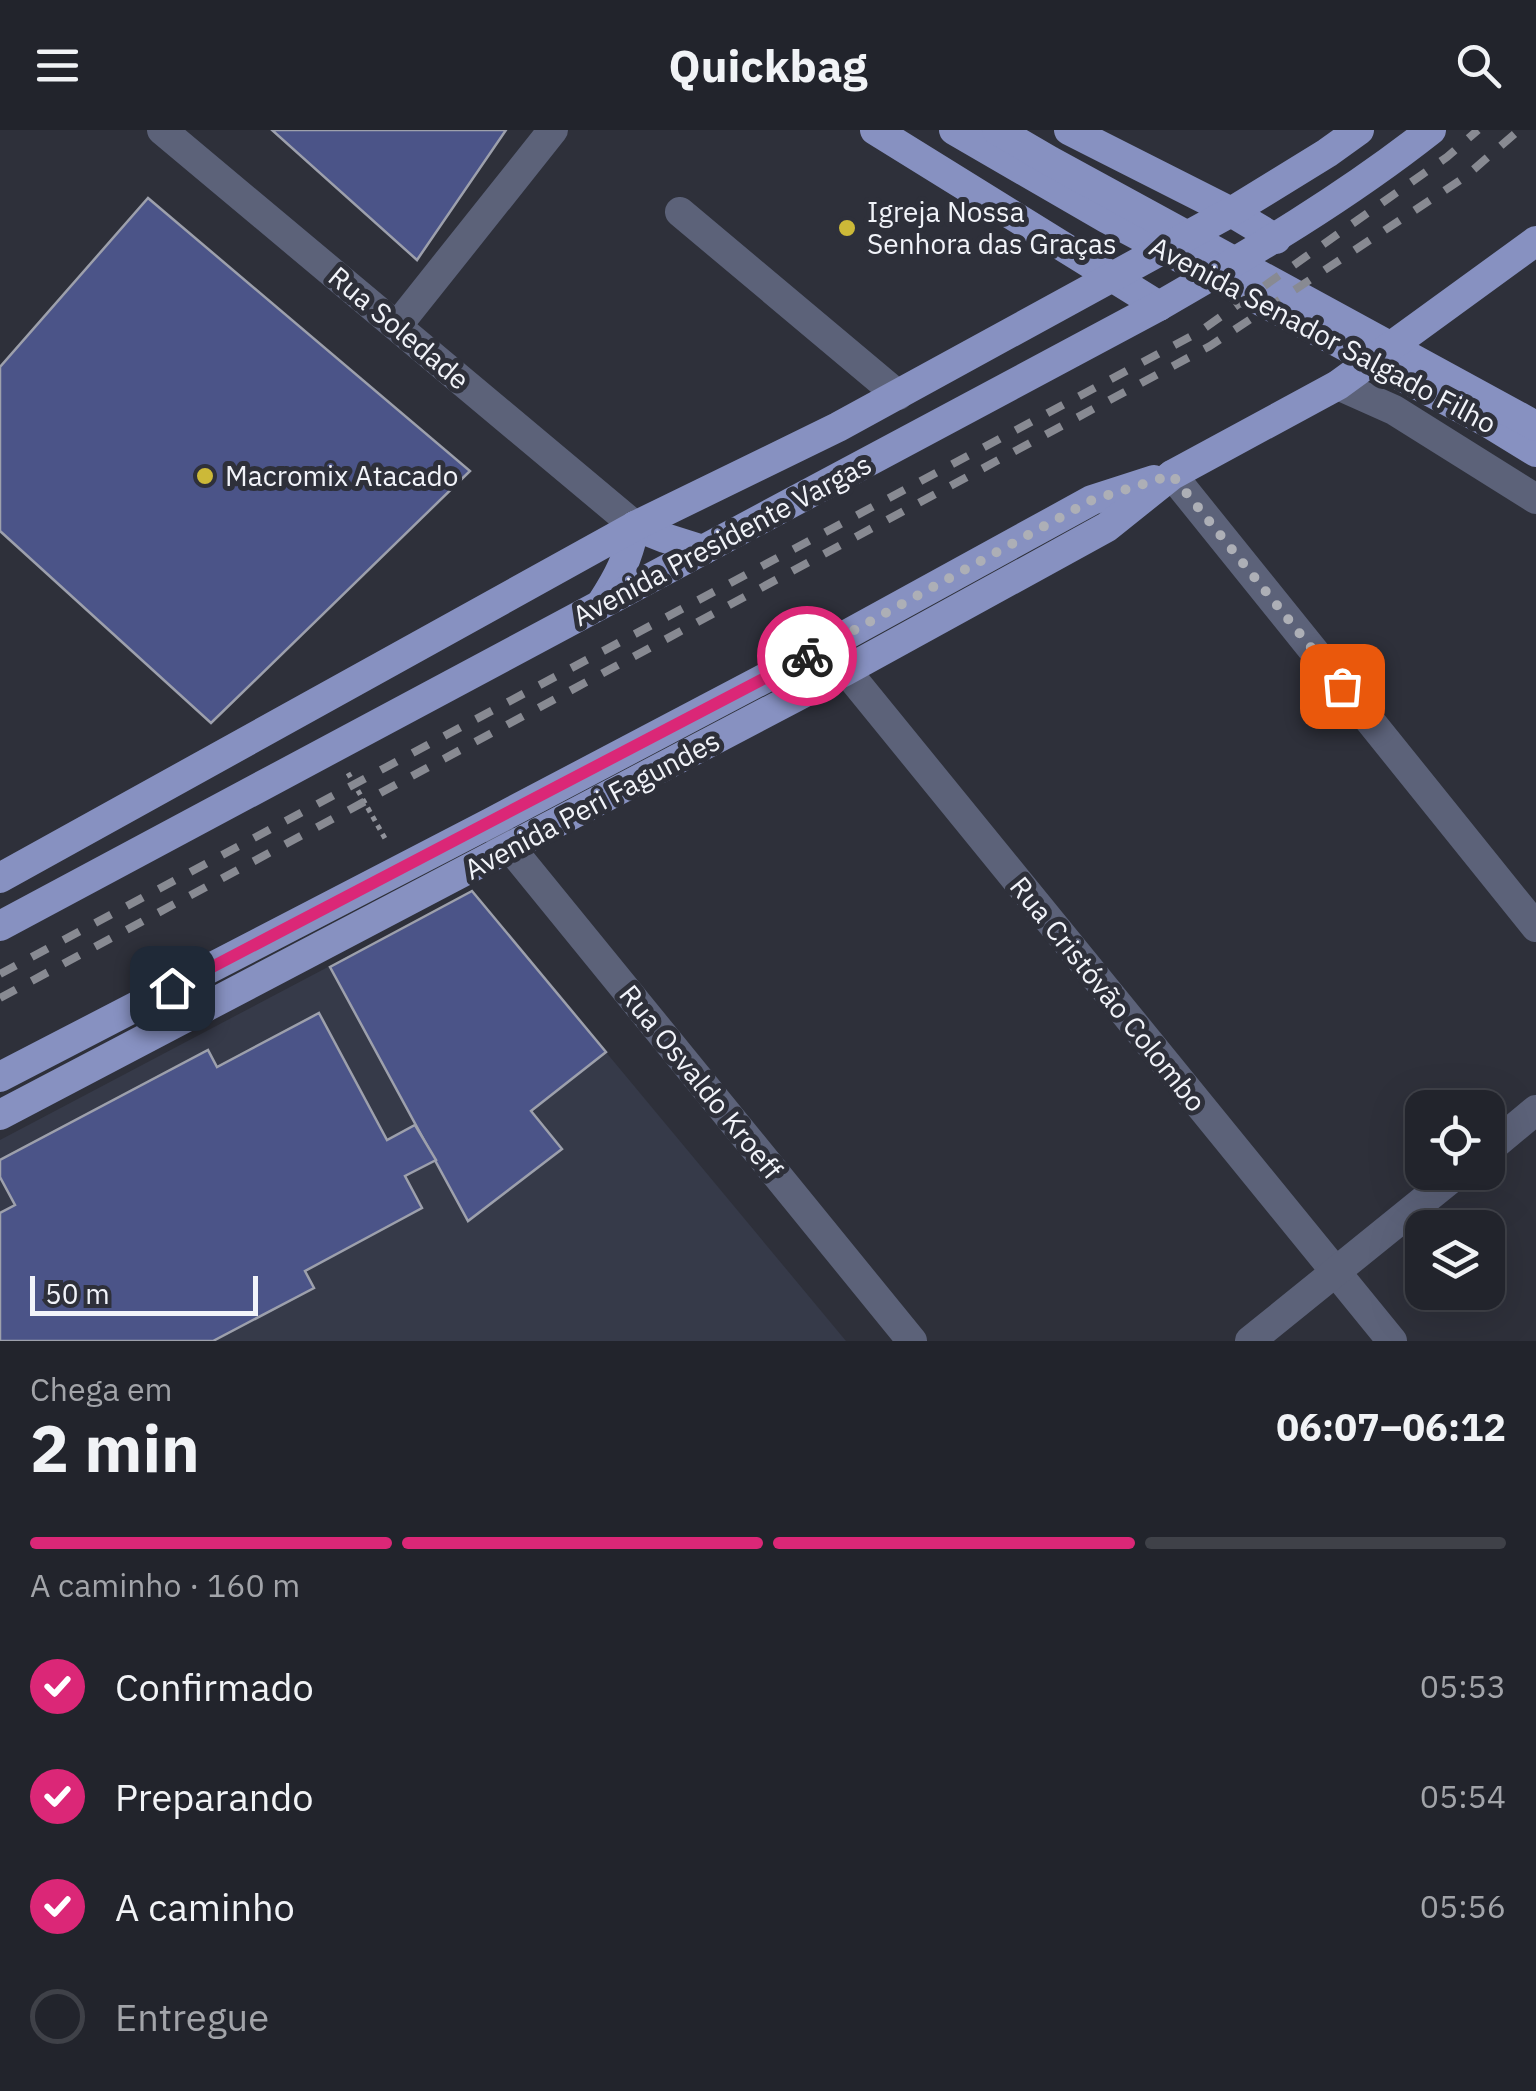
<!DOCTYPE html>
<html lang="pt">
<meta charset="utf-8">
<style>
:root{--surface:#22242c;--page:#2e3038;--text:#f1f3f6;--muted:#a2a4a9;--line:#3f4148;--accent:#db2777}
body{margin:0;font-family:"IBM Plex Sans",sans-serif;background:var(--page);color:var(--text);height:100vh;display:flex;flex-direction:column;font-size:38px;white-space:nowrap}
*{box-sizing:border-box;margin:0}
p{font-size:32px;color:var(--muted)}
.icon{flex:none;width:55px;height:55px;fill:none;stroke:currentColor;stroke-width:2;stroke-linecap:round;stroke-linejoin:round}
.map{position:relative;height:1211px;overflow:hidden}
.sheet{display:flex;flex-direction:column;background:var(--surface);flex:1}
.sheet>*{flex:none}
.tools{position:absolute;left:1405px;top:960px;display:grid;gap:20px}
.tools a{display:grid;place-items:center;width:100px;height:100px;border-radius:20px;background:var(--surface);box-shadow:0 10px 40px #0002,0 0 0 2px var(--line);font-size:50px}
.scale{position:absolute;left:30px;bottom:25px;width:228px;box-sizing:border-box;padding-left:10px;border:5px solid #f1f3f9;border-top:0;font-size:28px;line-height:35px;white-space:nowrap;color:#f1f3f9;-webkit-text-stroke:8px #2e303a;paint-order:stroke}
.pin{position:absolute;display:grid;place-items:center;width:85px;height:85px;color:#fff;margin:-42px;border-radius:20px;box-shadow:0 5px 15px #0006}
.courier{position:absolute;display:grid;place-items:center;width:100px;height:100px;margin:-50px;border:8px solid #db2777;border-radius:50%;background:#fff;color:#222;box-shadow:0 2px 12px #0007}
.head em{font-style:normal;font-weight:700}
.head div{display:flex;flex-direction:column-reverse}
.head{display:flex;align-items:center;justify-content:space-between;height:170px;padding:0 30px}
h1{font-size:65px;font-weight:700;line-height:75px}
.bar{display:grid;grid-template-columns:repeat(4,1fr);gap:15px 10px;align-content:center;height:120px;padding:0 30px}
.bar i{height:12px;border-radius:8px;background:var(--line)}
.bar .on{background:var(--accent)}
.bar p{grid-column:span 4}
ol{padding:0 30px;list-style:none}
li{display:flex;align-items:center;gap:30px;height:110px}
li p{margin-inline-start:auto}
li .icon{padding:10px;border-radius:50%;background:var(--accent);color:#fff;stroke-width:4}
li:last-child{color:var(--muted)}
li i{width:55px;height:55px;border:5px solid var(--line);border-radius:50%}
header{display:flex;justify-content:space-between;align-items:center;height:130px;padding:0 30px;background:var(--surface);font-size:45px;font-weight:700}
.map>svg:first-child{display:block}
.built{fill:#363a49}
.building{fill:#4b5488;stroke:#9da0ac;stroke-width:2.5}
.lines{fill:none;stroke-linecap:round;stroke-linejoin:round}
.path{stroke:#91939b;stroke-width:5;stroke-dasharray:5 5;stroke-linecap:butt}
.minor{stroke:#5c6279;stroke-width:30}
.major{stroke:#8791c1;stroke-width:30}
.rail{stroke:#888a92;stroke-width:8;stroke-dasharray:18 18;stroke-linecap:butt}
.done{stroke:#adafb6;stroke-width:10;stroke-dasharray:0 18}
.route{stroke:#db2777;stroke-width:12}
.poi-dot{fill:#ccb938;stroke:#2e303a;stroke-width:4}
.labels{text-anchor:middle;stroke-width:10;stroke-linejoin:round;paint-order:stroke}
.poi-label{font-size:28px;fill:#f1f3f9;stroke:#2e303a;text-anchor:start}
.street-label{font-size:28px;fill:#f1f3f9;stroke:#2e303a}
</style>
<header><svg class="icon" aria-label="menu" viewBox="0 0 24 24"><path d="M4 6h16M4 12h16M4 18h16"/></svg>Quickbag<svg class="icon" aria-label="search" viewBox="0 0 24 24"><circle cx="10" cy="10" r="6"/><path d="M15 15l6 6"/></svg></header>
<div class="map">
<svg width="1536" height="1211" viewBox="0 0 1536 1211">
<rect width="100%" height="100%" fill="#2e303a"/>
<!-- built -->
<polygon class="built" points="472,761 846,1211 0,1211 0,1010"/>
<!-- building -->
<g class="building">
<polygon points="272,0 506,0 417,130"/>
<polygon points="148,68 470,341 211,593 0,401 0,237"/>
<polygon points="472,761 606,922 531,981 562,1019 468,1091 330,837"/>
<polygon points="319,883 387,1010 415,995 436,1030 405,1046 422,1078 305,1141 314,1158 213,1211 0,1211 0,1083 15,1075 0,1047 0,1030 208,920 217,937"/>
</g>
<g class="lines">
<!-- path -->
<polyline class="path" points="348,643 387,712"/>
<!-- minor -->
<g class="minor">
<polyline points="162,0 635,396"/>
<polyline points="680,82 898,265"/>
<polyline points="397,196 553,0"/>
<polyline points="1338,255 1394,280 1536,369"/>
<polyline points="1172,345 1536,797"/>
<polyline points="826,516 1392,1211"/>
<polyline points="495,699 912,1211"/>
<polyline points="1488,1020 1536,980"/>
<polyline points="1250,1211 1459,1042"/>
</g>
<!-- major -->
<g class="major">
<polyline points="875,0 1159,176"/>
<polyline points="954,0 1106,88 1487,292 1536,322"/>
<polyline points="997,0 1050,31 1536,296"/>
<polyline points="1069,0 1231,82 1276,109"/>
<polyline points="635,396 665,408 703,420"/>
<path d="M601,474c19,-29 26,-44 34,-78"/>
<polyline points="0,748 635,396 838,297 1231,82 1327,23 1359,0"/>
<path d="M0,796l1159,-620c94,-54 187,-109 272,-176"/>
<polyline points="0,947 490,693 826,516 1092,370 1154,350"/>
<polyline points="0,985 845,541 1107,397 1172,345 1338,255 1536,111"/>
</g>
<!-- rail -->
<g class="rail">
<polyline points="0,844 1199,202 1447,27 1478,0"/>
<polyline points="0,868 1210,216 1465,47 1519,0"/>
</g>
</g>
<g class="lines">
<!-- done -->
<polyline class="done" points="807,526 1092,370 1172,345 1342,556"/>
<!-- route -->
<polyline class="route" points="172,858 807,526"/>
</g>
<!-- markers -->
<g class="poi-dot">
<circle cx="847" cy="98" r="10"/>
<circle cx="205" cy="346" r="10"/>
</g>
<g class="labels">
<!-- poi labels -->
<g class="poi-label">
<text x="867" y="92">Igreja Nossa<tspan x="867" dy="32">Senhora das Graças</tspan></text>
<text x="225" y="356">Macromix Atacado</text>
</g>
<!-- street labels -->
<g class="street-label">
<text transform="translate(399 198) rotate(40)" y="10">Rua Soledade</text>
<text transform="translate(1323 205) rotate(28)" y="10">Avenida Senador Salgado Filho</text>
<text transform="translate(722 410) rotate(-28)" y="10">Avenida Presidente Vargas</text>
<text transform="translate(592 675) rotate(-28)" y="10">Avenida Peri Fagundes</text>
<text transform="translate(1108 864) rotate(51)" y="10">Rua Cristóvão Colombo</text>
<text transform="translate(701 952) rotate(51)" y="10">Rua Osvaldo Kroeff</text>
</g>
</g>
</svg>
<div class="tools">
<a><svg class="icon" aria-label="locate" viewBox="0 0 24 24"><circle cx="12" cy="12" r="6"/><path d="M12 2v4M12 18v4M2 12h4M18 12h4"/></svg></a>
<a><svg class="icon" aria-label="layers" viewBox="0 0 24 24"><path d="M12 4l9 5-9 5-9-5zM3 14l9 5 9-5"/></svg></a>
</div>
<div class="scale">50 m</div>
<div class="pin" style="left:1342px;top:556px;background:#ea580c"><svg class="icon" aria-label="bag" viewBox="0 0 24 24"><path d="M5 8h14l-1 12H6zM9 8a3 3 0 0 1 6 0"/></svg></div>
<div class="pin" style="left:172px;top:858px;background:#1f2937"><svg class="icon" aria-label="home" viewBox="0 0 24 24"><path d="M3 11l9-7 9 7M6 9v11h12V9"/></svg></div>
<div class="courier" style="left:807px;top:526px"><svg class="icon" aria-label="bike" viewBox="0 0 24 24"><circle cx="6" cy="16" r="4"/><circle cx="18" cy="16" r="4"/><path d="M6 16l4-8h5l3 8M10 8l3 8H6M13 5h3"/></svg></div>
</div>
<section class="sheet">
<div class="head"><div><h1>2 min</h1><p>Chega em</p></div><em>06:07–06:12</em></div>
<div class="bar"><i class="on"></i><i class="on"></i><i class="on"></i><i></i><p>A caminho · 160 m</p></div>
<ol>
<li><svg class="icon" aria-label="check" viewBox="0 0 24 24"><path d="M5 12l5 5 9-10"/></svg>Confirmado<p>05:53</p></li>
<li><svg class="icon" aria-label="check" viewBox="0 0 24 24"><path d="M5 12l5 5 9-10"/></svg>Preparando<p>05:54</p></li>
<li><svg class="icon" aria-label="check" viewBox="0 0 24 24"><path d="M5 12l5 5 9-10"/></svg>A caminho<p>05:56</p></li>
<li><i></i>Entregue</li>
</ol>
</section>
